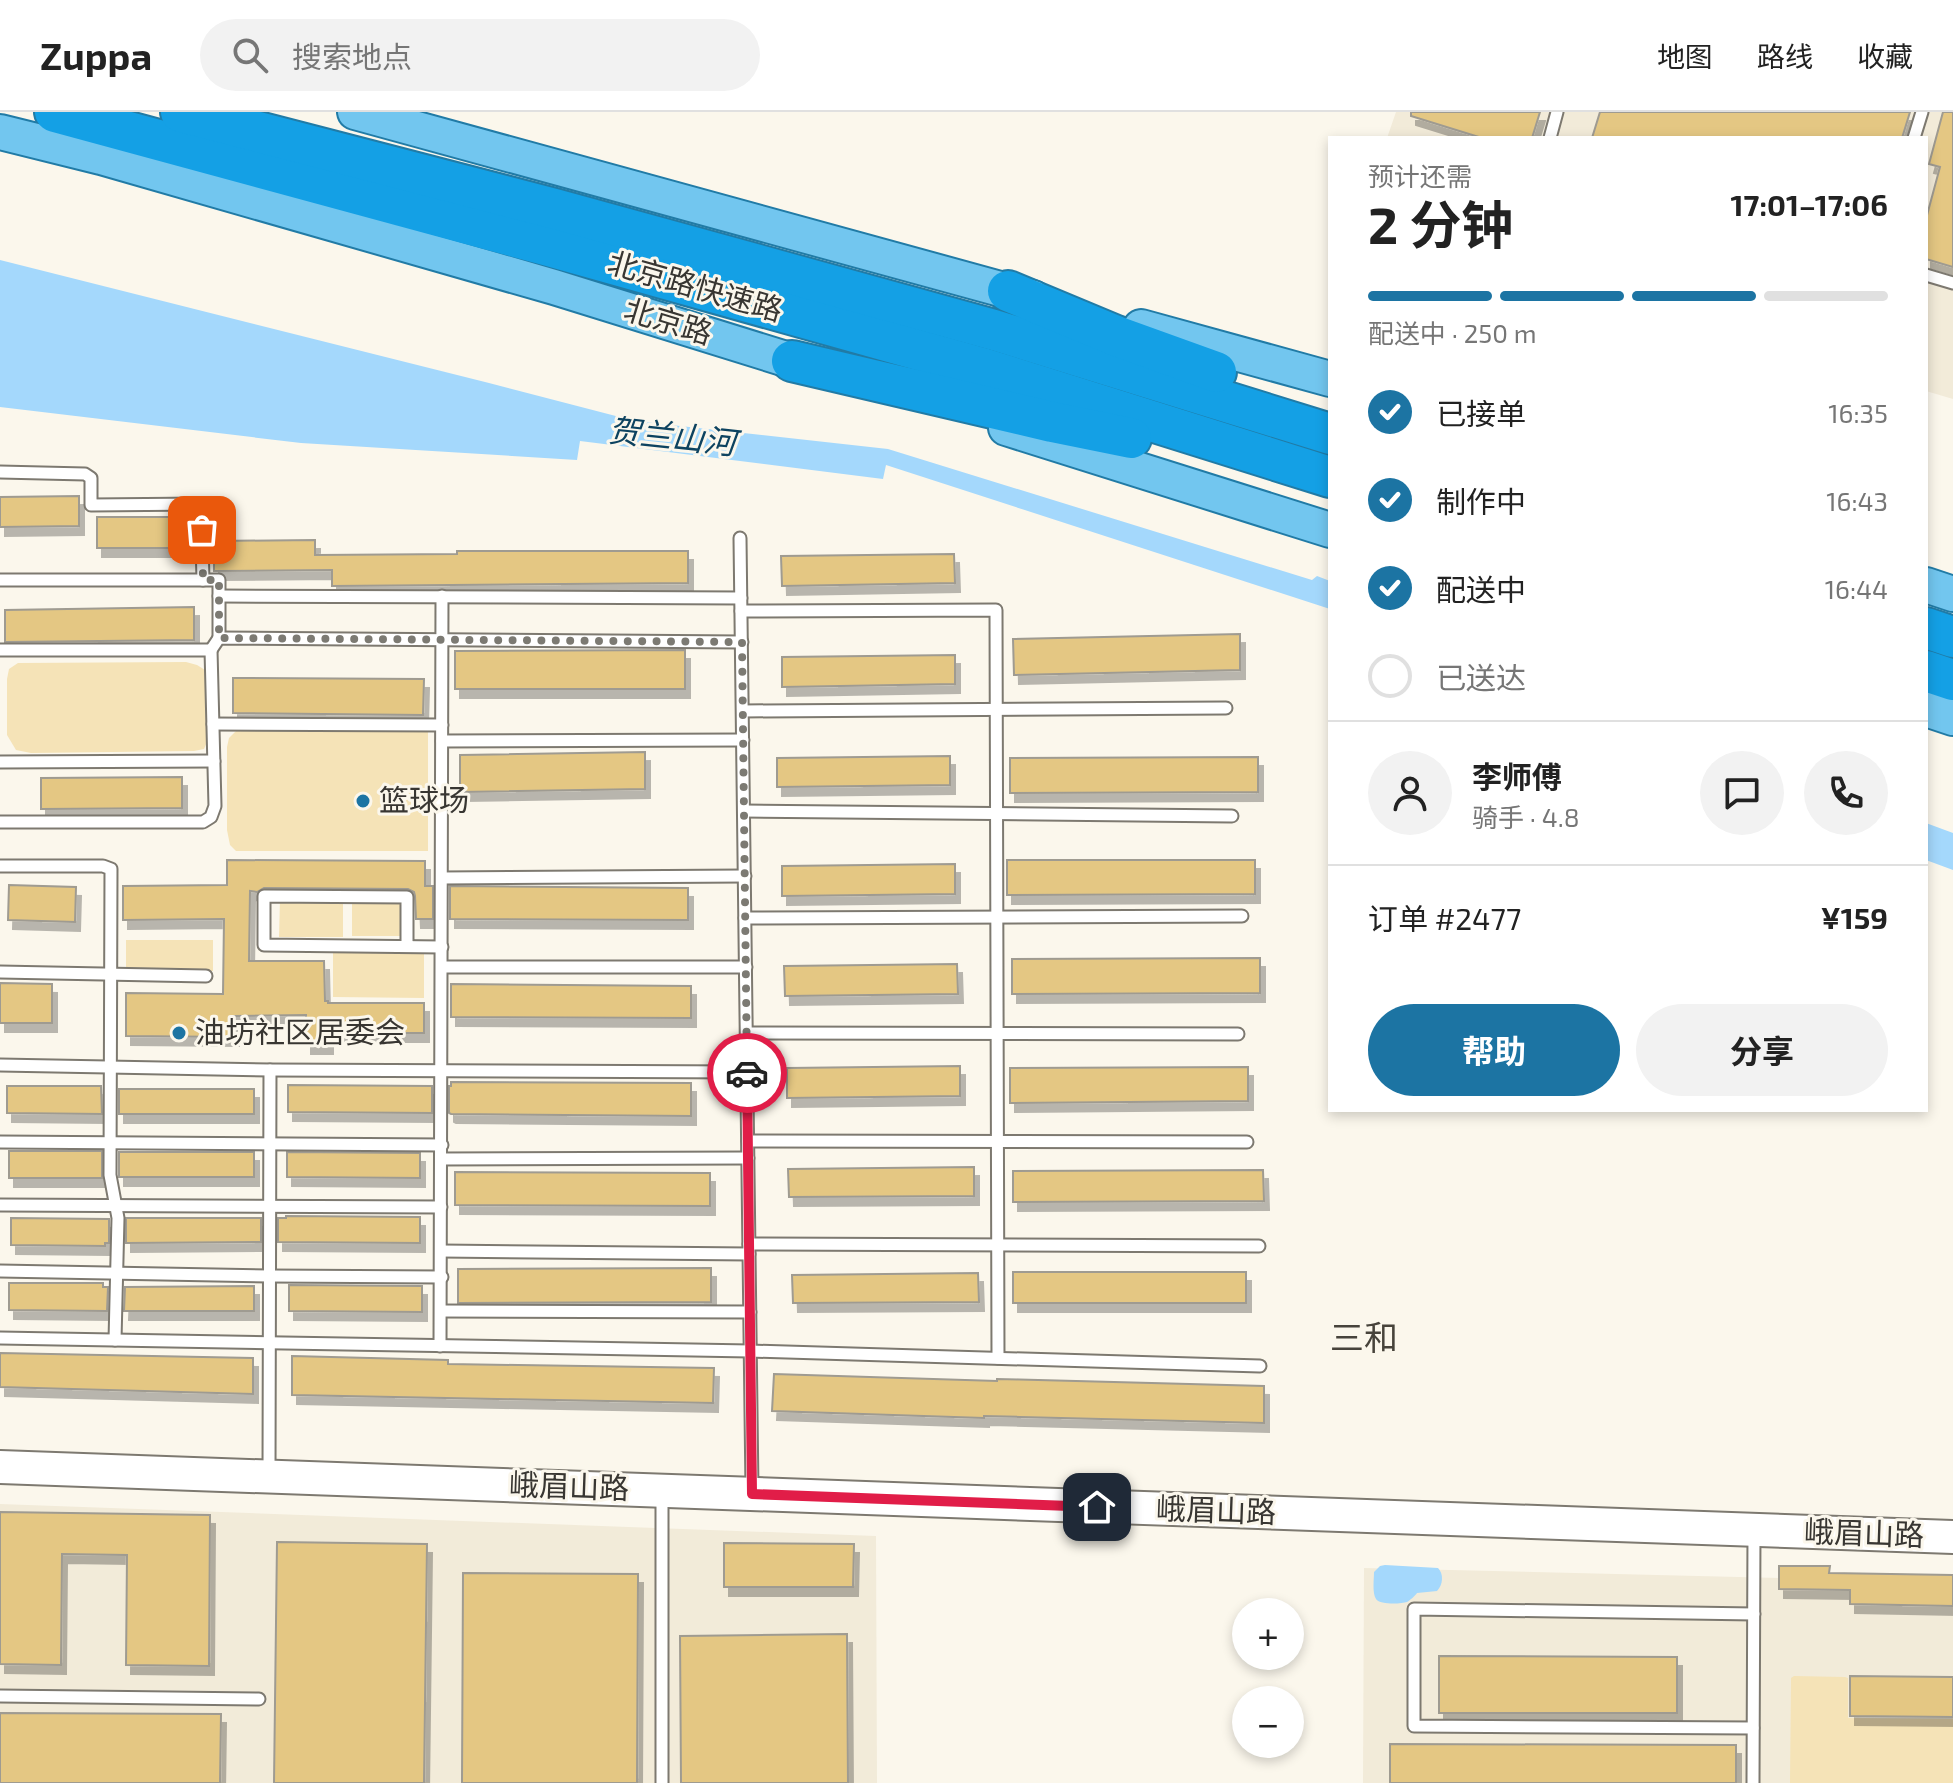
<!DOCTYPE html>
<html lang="zh">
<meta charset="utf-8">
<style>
:root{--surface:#fff;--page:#f2f2f2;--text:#222;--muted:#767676;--line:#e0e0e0;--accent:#1c74a3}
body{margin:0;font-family:"Exo 2","Noto Sans SC",sans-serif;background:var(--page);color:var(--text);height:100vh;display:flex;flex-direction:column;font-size:30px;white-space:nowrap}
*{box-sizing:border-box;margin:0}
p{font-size:26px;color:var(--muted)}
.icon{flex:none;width:44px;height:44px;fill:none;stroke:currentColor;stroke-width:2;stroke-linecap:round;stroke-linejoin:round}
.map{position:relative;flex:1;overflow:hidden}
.panel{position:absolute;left:1328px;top:24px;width:600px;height:976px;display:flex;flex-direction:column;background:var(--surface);border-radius:0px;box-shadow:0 4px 12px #0003}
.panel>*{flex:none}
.tools{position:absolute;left:1232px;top:1486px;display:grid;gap:16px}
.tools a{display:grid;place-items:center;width:72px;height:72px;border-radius:50%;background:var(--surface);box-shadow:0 4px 12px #0003;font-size:40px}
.pin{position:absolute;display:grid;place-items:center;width:68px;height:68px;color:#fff;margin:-34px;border-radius:16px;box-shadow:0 4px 12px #0006}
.courier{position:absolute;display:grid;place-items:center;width:80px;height:80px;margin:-40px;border:6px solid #e11d48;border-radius:50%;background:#fff;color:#222;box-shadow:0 2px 10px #0007}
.head em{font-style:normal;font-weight:700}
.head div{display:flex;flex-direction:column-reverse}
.head{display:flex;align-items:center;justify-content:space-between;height:136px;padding:0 40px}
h1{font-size:52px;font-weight:700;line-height:60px}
.bar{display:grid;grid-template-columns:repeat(4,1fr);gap:12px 8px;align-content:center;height:96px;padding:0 40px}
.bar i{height:10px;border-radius:6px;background:var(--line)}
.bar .on{background:var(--accent)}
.bar p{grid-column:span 4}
.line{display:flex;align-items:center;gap:20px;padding:0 40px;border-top:2px solid var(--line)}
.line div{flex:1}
.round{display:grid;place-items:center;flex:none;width:84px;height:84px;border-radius:42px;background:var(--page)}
ol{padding:0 40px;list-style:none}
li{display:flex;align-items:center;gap:24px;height:88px}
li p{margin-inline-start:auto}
li .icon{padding:8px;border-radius:50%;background:var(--accent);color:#fff;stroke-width:4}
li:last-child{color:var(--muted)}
li i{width:44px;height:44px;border:4px solid var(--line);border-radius:50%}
.button{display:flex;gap:16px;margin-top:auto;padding:16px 40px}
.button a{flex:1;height:92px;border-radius:48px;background:var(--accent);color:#fff;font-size:32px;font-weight:700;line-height:92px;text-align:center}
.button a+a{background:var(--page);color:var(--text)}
header{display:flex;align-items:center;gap:48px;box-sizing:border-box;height:112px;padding:0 40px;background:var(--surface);border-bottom:2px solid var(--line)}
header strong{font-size:38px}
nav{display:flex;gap:44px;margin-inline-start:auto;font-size:28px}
.search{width:560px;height:72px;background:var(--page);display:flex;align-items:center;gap:20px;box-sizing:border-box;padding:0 28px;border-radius:44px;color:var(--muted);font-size:30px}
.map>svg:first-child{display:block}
.built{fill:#f2ebd9}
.green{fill:#f5e3b7}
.water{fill:#a4d8fc}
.building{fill:#e4c783;stroke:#9f9b91;stroke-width:2;filter:url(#shadow)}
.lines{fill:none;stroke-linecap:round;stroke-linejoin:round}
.lane-casing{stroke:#7d7970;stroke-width:15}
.secondary-casing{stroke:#7d7970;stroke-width:36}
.primary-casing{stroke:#217ba6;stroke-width:38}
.highway-casing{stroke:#217ba6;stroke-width:44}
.lane{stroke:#fff;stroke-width:11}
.secondary{stroke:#fff;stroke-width:32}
.primary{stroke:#72c6ef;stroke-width:34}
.highway{stroke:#14a0e5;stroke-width:40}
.done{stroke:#7c7a73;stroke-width:8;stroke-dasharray:0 14.4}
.route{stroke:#e11d48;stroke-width:10}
.poi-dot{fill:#1c74a3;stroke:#fbf7ec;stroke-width:3}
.labels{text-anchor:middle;stroke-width:6;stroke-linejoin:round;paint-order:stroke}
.street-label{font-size:30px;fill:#383632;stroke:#fbf7ec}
.poi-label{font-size:30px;fill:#383632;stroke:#fbf7ec;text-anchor:start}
.water-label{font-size:32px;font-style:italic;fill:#0d4360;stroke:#fbf7ec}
.quarter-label{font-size:34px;fill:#47433b;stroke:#fbf7ec}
</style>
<header>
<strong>Zuppa</strong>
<div class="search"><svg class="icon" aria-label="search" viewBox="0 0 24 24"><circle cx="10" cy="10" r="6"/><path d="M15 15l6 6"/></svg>搜索地点</div>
<nav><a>地图</a><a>路线</a><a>收藏</a></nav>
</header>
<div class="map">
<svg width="1953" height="1671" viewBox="0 0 1953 1671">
<defs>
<filter id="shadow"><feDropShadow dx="5" dy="9" stdDeviation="0" flood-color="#0004"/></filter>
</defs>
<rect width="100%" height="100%" fill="#fbf7ec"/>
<!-- built -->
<g class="built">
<polygon points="1396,0 1953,0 1953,287 1926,279 1926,26 1387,26"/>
<polygon points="0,1392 876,1424 877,1671 0,1671"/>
<polygon points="1364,1456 1953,1470 1953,1671 1363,1671"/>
</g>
<!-- green -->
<g class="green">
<polygon points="186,550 197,553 205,558 207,630 204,637 194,639 31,641 16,638 7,623 7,567 9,557 18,551"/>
<polygon points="236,619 428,619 428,739 236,739 230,733 227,718 227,635 229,626"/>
<polygon points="280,788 343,789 343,825 279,825"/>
<polygon points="352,790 402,790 401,824 352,824"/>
<rect x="126" y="828" width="87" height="31"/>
<polygon points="333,840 424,841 424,886 333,885"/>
<polygon points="1794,1564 1845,1565 1848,1566 1848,1606 1953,1607 1953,1671 1790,1671 1791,1571 1791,1566"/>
</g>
<!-- water -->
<g class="water">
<polygon points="0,148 489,271 635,309 888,337 1312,468 1317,464 1330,469 1330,497 886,353 883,367 580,329 577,348 301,331 0,295"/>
<polygon points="1926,711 1953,721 1953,758 1926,748"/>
<path d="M1385,1453l53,3c6,6 5,17 -1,23l-20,2c-1,2 -8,8 -10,9 -6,2 -27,3 -31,-3 -4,-6 -2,-20 -2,-27l6,-6z"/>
</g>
<!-- building -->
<g class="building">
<polygon points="1411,0 1540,0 1532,26 1482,26 1411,4"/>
<polygon points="1600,0 1910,0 1902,26 1592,26"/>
<polygon points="1943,0 1953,0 1953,155 1926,147 1926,107 1940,55 1929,52"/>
<polygon points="79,384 79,414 0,415 0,385"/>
<polygon points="97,405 193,405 194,436 97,436"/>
<polygon points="315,428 315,443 457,442 457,439 688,439 688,471 332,474 332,458 214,459 214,429"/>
<polygon points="954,442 955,471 782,474 781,444"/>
<polygon points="194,495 194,528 5,530 5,498"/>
<polygon points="1240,522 1240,558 1014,563 1013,527"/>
<polygon points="685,538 685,577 455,577 455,539"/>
<polygon points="955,543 955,572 782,575 782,545"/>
<polygon points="233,566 424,567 423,603 233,601"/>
<polygon points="645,640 645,677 460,680 460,643"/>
<polygon points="950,644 950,673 777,675 777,646"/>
<polygon points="1258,645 1258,680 1010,681 1010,646"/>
<polygon points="182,665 182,696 41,697 41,666"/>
<polygon points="227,748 425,749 425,774 433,774 433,807 416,807 415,784 414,780 408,777 264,776 257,780 250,779 249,849 324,849 325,889 328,889 328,891 424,891 424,921 328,921 328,933 306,933 306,903 234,904 234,925 126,924 126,881 223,882 224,807 123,808 123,774 227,773"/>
<polygon points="1007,748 1255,748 1255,782 1007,783"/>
<polygon points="955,752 955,782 782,784 782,754"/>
<polygon points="9,773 76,775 75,810 8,808"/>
<polygon points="450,774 688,776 688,808 450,807"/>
<polygon points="1260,846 1260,881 1012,882 1012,847"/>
<polygon points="957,852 958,882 785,884 784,854"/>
<polygon points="0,871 52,872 52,911 0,911"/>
<polygon points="451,872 691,874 691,906 451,905"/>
<polygon points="960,954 960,984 787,986 787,956"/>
<polygon points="1248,955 1248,989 1010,991 1010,956"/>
<polygon points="451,970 691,971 691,1004 451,1002 449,1001 449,974 451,974"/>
<polygon points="288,973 432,974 432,1001 288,1000"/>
<polygon points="7,974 101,974 102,1002 7,1001"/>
<rect x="119" y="977" width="135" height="25"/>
<rect x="9" y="1039" width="93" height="27"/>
<rect x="119" y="1040" width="135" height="25"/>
<polygon points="287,1040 420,1041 420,1066 287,1065"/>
<polygon points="974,1055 974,1084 789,1085 788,1057"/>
<polygon points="1263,1058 1264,1089 1013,1090 1013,1059"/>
<polygon points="455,1060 710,1061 710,1094 455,1093"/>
<polygon points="286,1104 420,1105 420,1131 278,1130 278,1106 286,1106"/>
<polygon points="11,1106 109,1107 109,1131 105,1131 105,1134 11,1133"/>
<polygon points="126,1106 261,1106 261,1130 126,1131"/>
<polygon points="711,1156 711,1190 458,1191 458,1157"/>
<rect x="1013" y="1160" width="233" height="31"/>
<polygon points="978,1161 979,1190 793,1191 792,1163"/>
<polygon points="9,1171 103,1171 103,1175 108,1175 107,1199 9,1198"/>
<polygon points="289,1173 422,1174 422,1200 289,1199"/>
<polygon points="254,1174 254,1199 124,1199 125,1175"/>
<polygon points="0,1241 253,1246 253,1282 0,1275"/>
<polygon points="292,1244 448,1248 448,1252 714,1256 713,1291 292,1283"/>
<polygon points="774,1262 997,1269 997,1267 1264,1274 1264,1311 984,1304 984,1306 772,1299"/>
<polygon points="0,1400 210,1403 209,1554 126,1553 127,1443 62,1442 61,1553 0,1552"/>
<polygon points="277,1430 427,1432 424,1671 274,1671"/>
<polygon points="724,1431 854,1432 853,1475 724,1475"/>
<polygon points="1779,1454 1830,1454 1829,1461 1953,1463 1953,1494 1850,1492 1850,1478 1779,1477"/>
<polygon points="463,1461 638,1462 637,1671 462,1671"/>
<polygon points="847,1522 848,1671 681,1671 680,1524"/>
<polygon points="1439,1544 1677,1545 1677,1601 1439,1601"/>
<polygon points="1850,1564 1953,1565 1953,1605 1850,1604"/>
<polygon points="0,1601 221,1602 220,1671 0,1671"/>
<polygon points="1390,1632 1736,1633 1736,1671 1390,1671"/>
</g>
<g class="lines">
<defs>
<g id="lane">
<polyline points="1550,26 1557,0"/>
<polyline points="1914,26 1922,0"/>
<polyline points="1926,163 1953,171"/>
<polyline points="0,360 85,362 91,366 91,393 201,392 203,468"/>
<polyline points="740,426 752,1378"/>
<polyline points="0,468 219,468 219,526"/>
<polyline points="219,484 741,486"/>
<polyline points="741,499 996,498 998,1246"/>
<polyline points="0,538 211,538 215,694 211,705 203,710 0,710"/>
<polyline points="211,538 219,526 742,530"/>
<polyline points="743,599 1226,596"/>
<polyline points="213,612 442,613"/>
<polyline points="442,629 743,628"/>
<polyline points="0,650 214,649"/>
<polyline points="744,699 1232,704"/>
<polyline points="0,754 103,754 111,757 110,1063 118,1106 115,1228"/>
<polyline points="442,766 745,764"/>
<polyline points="745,806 1242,804"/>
<polyline points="407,834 407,785 264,784 264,833 442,835"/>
<polyline points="442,855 746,855"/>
<polyline points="0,860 206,864"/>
<polyline points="747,921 1238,922"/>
<polyline points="0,953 270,958 747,960"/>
<polyline points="748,1029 1247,1030"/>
<polyline points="0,1030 442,1033"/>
<polyline points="442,1047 748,1046"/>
<polyline points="0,1093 441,1095"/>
<polyline points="749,1132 1259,1134"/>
<polyline points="441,1139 749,1142"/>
<polyline points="0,1159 269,1164 442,1165"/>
<polyline points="441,1199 750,1200"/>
<polyline points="0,1226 750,1239 1260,1254"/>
<polyline points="440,1234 442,484"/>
<polyline points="269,1362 270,958"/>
<polyline points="662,1379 662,1671"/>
<polyline points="0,1584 259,1587"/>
<polyline points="1753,1616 1414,1614 1414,1497 1754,1502"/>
<polyline points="1753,1671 1754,1419"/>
</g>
<polyline id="secondary" points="0,1355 1953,1425"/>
<g id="primary">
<polyline points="355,0 1033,186"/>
<polyline points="0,20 101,45 554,175 818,257"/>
<polyline points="1141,215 1330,267"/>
<polyline points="1006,316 1330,418"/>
<polyline points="1926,473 1953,482"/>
<polyline points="1926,597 1953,606"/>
</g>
<g id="highway">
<polyline points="55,0 545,133 986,257 1330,365"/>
<polyline points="181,0 555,97 994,218 1330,322"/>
<polyline points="1008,179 1116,224 1216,260"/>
<polyline points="792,249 1052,310 1131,326"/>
<polyline points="1926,516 1953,525"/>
<polyline points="1926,559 1953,568"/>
</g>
</defs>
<!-- lane casing -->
<use href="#lane" class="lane-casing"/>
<!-- secondary casing -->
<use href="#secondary" class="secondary-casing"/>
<!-- primary casing -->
<use href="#primary" class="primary-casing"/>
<!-- highway casing -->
<use href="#highway" class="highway-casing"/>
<!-- lane -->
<use href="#lane" class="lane"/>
<!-- secondary -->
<use href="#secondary" class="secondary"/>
<!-- primary -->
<use href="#primary" class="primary"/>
<!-- highway -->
<use href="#highway" class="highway"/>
</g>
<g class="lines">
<!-- done -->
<polyline class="done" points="202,418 203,468 219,468 219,526 742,530 747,961"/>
<!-- route -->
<polyline class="route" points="747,961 752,1382 1097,1395"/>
</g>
<!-- markers -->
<g class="poi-dot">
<circle cx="363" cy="689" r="8"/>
<circle cx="179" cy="921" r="8"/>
</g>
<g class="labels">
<!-- street labels -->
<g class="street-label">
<text transform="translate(695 175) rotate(16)" y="10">北京路快速路</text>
<text transform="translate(668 210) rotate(17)" y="10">北京路</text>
<text transform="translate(569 1375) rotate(2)" y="10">峨眉山路</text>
<text transform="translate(1216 1399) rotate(2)" y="10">峨眉山路</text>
<text transform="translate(1864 1422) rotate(2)" y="10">峨眉山路</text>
</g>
<!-- poi labels -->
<g class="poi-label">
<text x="379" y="699">篮球场</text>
<text x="195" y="931">油坊社区居委会</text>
</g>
<!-- water labels -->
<g class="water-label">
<text transform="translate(672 325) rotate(6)" y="11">贺兰山河</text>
</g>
<!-- quarter labels -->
<g class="quarter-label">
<text x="1364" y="1238">三和</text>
</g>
</g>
</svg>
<div class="tools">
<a>+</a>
<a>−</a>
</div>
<div class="pin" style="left:202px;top:418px;background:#ea580c"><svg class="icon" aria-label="bag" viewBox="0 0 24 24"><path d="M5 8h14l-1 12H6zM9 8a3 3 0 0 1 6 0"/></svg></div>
<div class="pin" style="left:1097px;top:1395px;background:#1f2937"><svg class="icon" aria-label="home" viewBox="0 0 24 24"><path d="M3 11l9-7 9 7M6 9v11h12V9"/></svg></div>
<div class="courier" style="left:747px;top:961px"><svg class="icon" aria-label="car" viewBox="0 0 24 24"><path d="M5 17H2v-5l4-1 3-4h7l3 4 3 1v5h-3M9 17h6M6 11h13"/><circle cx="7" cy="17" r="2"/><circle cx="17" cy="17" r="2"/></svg></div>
<section class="panel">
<div class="head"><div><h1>2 分钟</h1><p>预计还需</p></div><em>17:01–17:06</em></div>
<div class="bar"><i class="on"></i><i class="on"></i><i class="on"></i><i></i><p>配送中 · 250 m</p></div>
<ol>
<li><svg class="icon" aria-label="check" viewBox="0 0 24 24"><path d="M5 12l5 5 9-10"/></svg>已接单<p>16:35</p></li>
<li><svg class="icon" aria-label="check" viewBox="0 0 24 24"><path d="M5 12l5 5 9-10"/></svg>制作中<p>16:43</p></li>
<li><svg class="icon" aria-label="check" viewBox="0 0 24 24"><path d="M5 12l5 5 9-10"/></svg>配送中<p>16:44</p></li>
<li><i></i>已送达</li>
</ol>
<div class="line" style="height:144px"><a class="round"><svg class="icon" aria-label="person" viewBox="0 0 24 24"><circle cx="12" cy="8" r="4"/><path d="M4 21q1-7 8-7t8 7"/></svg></a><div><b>李师傅</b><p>骑手 · 4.8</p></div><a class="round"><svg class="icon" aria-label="chat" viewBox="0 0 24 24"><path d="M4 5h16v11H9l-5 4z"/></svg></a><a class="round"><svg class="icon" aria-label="phone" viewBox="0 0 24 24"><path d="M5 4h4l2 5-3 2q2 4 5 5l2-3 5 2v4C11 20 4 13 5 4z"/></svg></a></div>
<div class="line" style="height:104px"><div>订单 #2477</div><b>¥159</b></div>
<div class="button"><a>帮助</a><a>分享</a></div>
</section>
</div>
